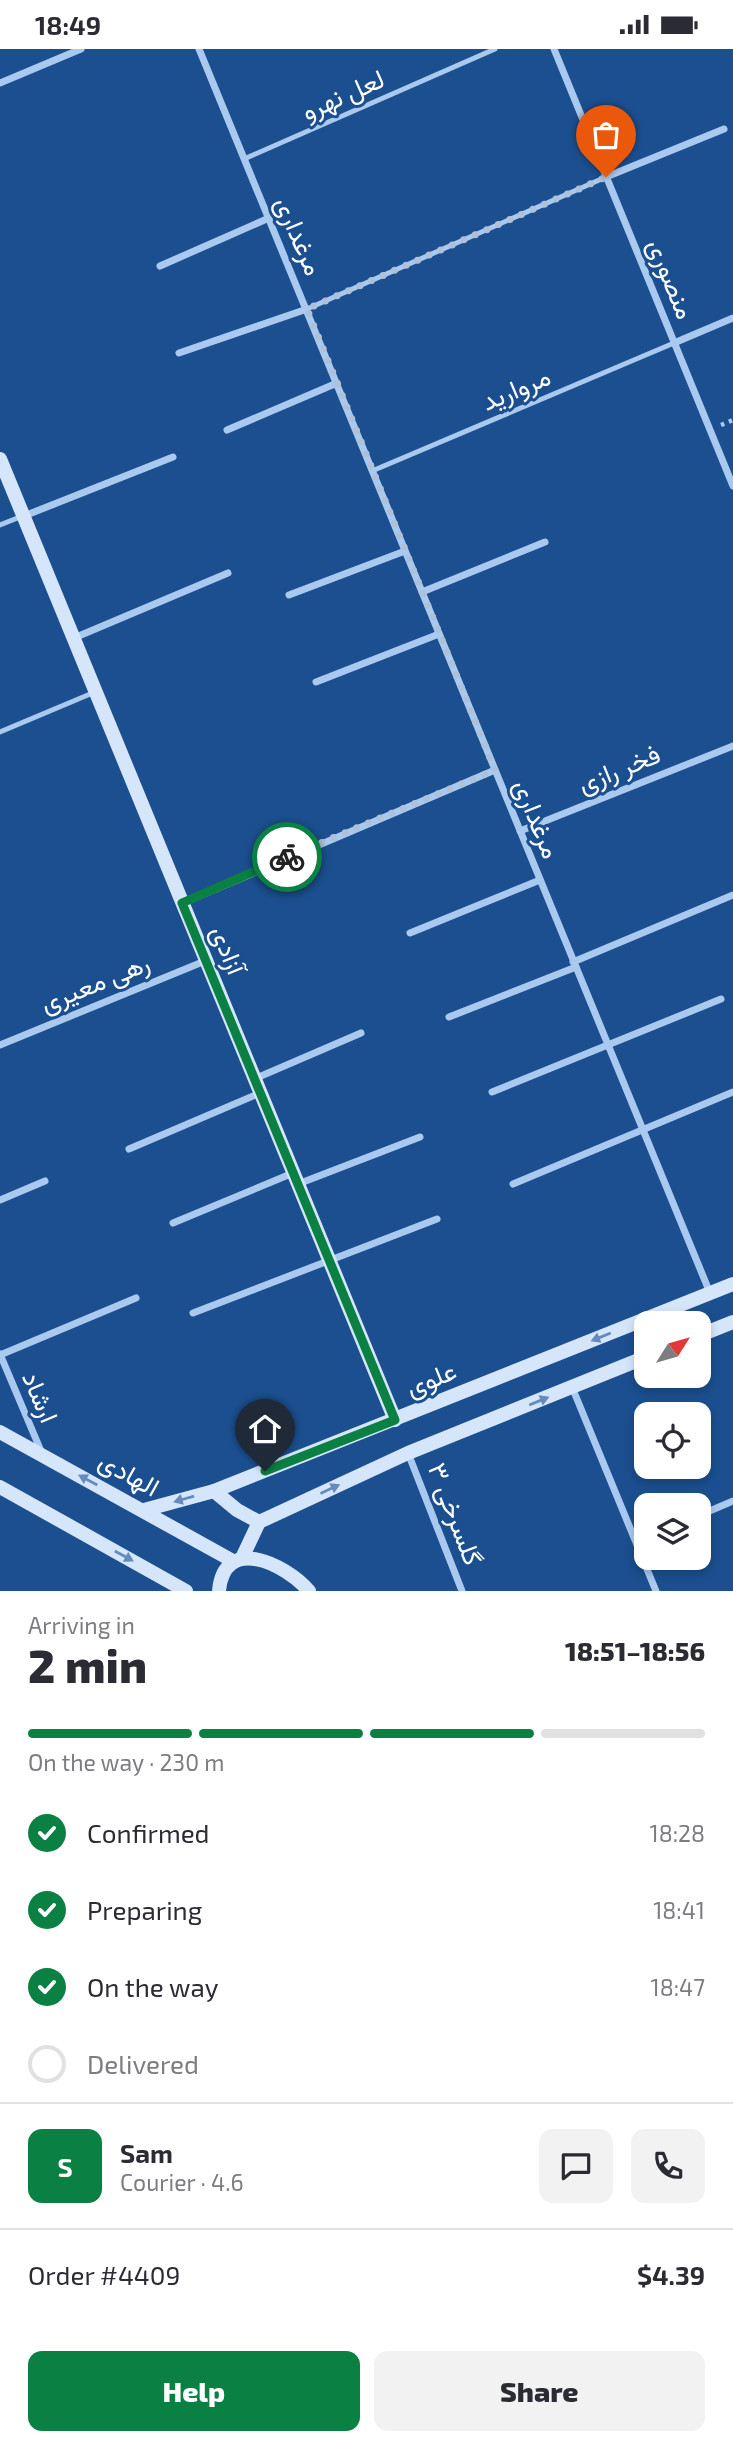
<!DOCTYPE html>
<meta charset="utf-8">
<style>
:root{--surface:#fff;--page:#f2f2f3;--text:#2b2b33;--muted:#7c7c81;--line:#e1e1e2;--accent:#0b8043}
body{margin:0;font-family:"Exo 2",Vazirmatn,sans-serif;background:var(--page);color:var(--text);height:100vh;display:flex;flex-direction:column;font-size:26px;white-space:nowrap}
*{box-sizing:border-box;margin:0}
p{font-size:23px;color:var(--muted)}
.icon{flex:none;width:38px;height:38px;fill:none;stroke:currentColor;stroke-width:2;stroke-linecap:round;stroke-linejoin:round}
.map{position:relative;height:1542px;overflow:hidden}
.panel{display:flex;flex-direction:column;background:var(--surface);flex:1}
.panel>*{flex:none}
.needle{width:46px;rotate:53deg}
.buttons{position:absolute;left:634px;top:1262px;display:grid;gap:14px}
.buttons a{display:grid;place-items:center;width:77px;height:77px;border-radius:14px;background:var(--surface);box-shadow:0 4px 10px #0003;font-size:35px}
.pin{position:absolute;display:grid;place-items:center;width:60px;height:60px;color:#fff;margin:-72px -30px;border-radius:50% 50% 50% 0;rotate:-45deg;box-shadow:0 0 7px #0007}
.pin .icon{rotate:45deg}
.courier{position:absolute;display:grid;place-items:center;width:70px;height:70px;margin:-35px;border:5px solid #0b8043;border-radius:50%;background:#fff;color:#222;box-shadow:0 2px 9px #0007}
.head em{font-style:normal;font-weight:800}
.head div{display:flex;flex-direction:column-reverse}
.head{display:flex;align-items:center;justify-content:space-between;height:119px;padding:0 28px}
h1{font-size:46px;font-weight:800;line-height:52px}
.bar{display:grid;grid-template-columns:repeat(4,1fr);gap:10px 7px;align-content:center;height:84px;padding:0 28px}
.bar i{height:9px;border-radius:5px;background:var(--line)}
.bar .selected{background:var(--accent)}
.bar p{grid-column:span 4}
.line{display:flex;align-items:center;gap:18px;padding:0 28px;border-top:2px solid var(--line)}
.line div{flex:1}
.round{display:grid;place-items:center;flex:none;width:74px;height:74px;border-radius:14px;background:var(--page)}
ol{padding:0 28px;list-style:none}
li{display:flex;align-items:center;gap:21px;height:77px}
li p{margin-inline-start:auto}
li .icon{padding:7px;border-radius:50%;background:var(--accent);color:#fff;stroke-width:4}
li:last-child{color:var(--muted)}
li i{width:38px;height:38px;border:4px solid var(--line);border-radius:50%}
.action{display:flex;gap:14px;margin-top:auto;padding:14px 28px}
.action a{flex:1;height:80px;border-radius:14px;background:var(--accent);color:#fff;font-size:28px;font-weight:800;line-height:80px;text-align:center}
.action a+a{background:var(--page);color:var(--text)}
.status{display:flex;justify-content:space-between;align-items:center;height:49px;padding:0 35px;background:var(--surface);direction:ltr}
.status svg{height:19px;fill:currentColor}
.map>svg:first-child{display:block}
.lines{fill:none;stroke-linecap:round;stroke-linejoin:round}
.path{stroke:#a9c9ee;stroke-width:4.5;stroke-dasharray:3.5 5;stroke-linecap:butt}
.lane{stroke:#a9c9ee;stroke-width:5}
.street{stroke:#a9c9ee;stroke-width:7}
.secondary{stroke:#d6e6fa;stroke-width:14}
.oneway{fill:#668bba}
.done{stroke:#afc1d8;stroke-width:7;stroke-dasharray:0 12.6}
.route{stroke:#0b8043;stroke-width:9}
.labels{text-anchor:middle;stroke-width:6;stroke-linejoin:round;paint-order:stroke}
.street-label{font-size:26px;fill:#fff;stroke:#1b4f8f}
</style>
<div class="status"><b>18:49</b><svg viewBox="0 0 49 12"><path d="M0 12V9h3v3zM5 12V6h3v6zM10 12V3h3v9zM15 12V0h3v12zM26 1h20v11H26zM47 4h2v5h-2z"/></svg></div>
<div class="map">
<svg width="733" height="1542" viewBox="0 0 733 1542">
<rect width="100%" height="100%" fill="#1b4f8f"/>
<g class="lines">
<!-- path -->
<polyline class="path" points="721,376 733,371"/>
<!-- lane -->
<g class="lane">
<polyline points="244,110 495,0"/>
<polyline points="307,260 606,128"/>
<polyline points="372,422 674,294"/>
<polyline points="0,476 20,468"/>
<polyline points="0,683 95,643"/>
</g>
<!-- street -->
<g class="street">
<polyline points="199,0 710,1244"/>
<polyline points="554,0 733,437"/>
<polyline points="0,34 81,0"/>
<polyline points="606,128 724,80"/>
<polyline points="160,217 269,169"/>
<polyline points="674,294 733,269"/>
<polyline points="179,304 307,260"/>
<polyline points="227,381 337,334"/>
<polyline points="24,467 173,408"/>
<polyline points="422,543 545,493"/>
<polyline points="289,546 405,502"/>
<polyline points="74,589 228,524"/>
<polyline points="316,633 439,585"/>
<polyline points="520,782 733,697"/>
<polyline points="183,854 495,721"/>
<polyline points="410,884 540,831"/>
<polyline points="573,913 733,846"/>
<polyline points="449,968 576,918"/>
<polyline points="0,996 205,912"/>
<polyline points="254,1030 361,984"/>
<polyline points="492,1043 721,950"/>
<polyline points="129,1100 260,1044"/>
<polyline points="298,1135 420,1088"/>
<polyline points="513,1135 733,1043"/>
<polyline points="0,1151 45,1132"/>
<polyline points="173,1174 293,1124"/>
<polyline points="193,1264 437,1170"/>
<polyline points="0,1305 41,1402"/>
<polyline points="0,1306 136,1249"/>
<polyline points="572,1338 656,1542"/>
<polyline points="408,1404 462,1542"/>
<polyline points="698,1467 733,1452"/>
</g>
<!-- secondary -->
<g class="secondary">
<polyline points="0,410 395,1371"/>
<polyline points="698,1287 733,1273"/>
<polyline points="0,1383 233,1512"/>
<polyline points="0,1438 186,1542"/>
<polyline points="214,1442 237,1461 259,1473"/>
<polyline points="144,1461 214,1442 733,1235"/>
<polyline points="242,1509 259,1473 408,1404 646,1308"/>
<path d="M219,1542c5,-57 67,-27 90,0"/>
</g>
</g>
<!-- one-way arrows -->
<defs><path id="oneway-solid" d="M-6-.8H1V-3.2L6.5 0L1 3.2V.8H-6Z" transform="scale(1.75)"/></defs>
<g class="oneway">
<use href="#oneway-solid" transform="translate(601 1288) rotate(158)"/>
<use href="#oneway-solid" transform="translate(539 1352) rotate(-22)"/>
<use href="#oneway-solid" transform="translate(88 1431) rotate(-152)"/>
<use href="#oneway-solid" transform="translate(330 1440) rotate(-25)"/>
<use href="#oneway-solid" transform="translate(184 1450) rotate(164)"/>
<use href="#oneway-solid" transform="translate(124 1507) rotate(29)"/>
</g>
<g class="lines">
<!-- done -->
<polyline class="done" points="287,808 495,721 307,260 606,128"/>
<!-- route -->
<polyline class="route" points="265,1422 395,1371 182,854 287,808"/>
</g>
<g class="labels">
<!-- street labels -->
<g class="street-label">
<text transform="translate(343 46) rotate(-24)" y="9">لعل نهرو</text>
<text transform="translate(299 187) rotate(67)" y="9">مرغداری</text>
<text transform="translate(671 230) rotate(68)" y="9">منصوری</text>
<text transform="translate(516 340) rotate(-23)" y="9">مروارید</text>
<text transform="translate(619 720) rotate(-22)" y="9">فخر رازی</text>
<text transform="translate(537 770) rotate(68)" y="9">مرغداری</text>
<text transform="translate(228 901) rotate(68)" y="9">آزادی</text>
<text transform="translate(95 934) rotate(-22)" y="9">رهی معیری</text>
<text transform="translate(431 1330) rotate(-22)" y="9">علوی</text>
<text transform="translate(40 1348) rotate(67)" y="9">ارشاد</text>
<text transform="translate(129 1425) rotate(29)" y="9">الهادی</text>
<text transform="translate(455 1465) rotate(69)" y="9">گلسرخی ۳</text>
</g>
</g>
</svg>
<div class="buttons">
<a><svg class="needle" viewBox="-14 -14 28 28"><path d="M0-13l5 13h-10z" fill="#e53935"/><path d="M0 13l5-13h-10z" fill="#7c7c81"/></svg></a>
<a><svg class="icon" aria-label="locate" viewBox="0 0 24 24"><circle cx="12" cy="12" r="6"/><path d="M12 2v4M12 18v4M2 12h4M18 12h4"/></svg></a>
<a><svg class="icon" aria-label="layers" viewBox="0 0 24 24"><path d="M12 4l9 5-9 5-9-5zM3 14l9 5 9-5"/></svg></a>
</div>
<div class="pin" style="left:606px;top:128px;background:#ea580c"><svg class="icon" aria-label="bag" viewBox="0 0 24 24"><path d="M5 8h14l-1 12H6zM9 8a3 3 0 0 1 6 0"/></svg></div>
<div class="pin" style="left:265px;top:1422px;background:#1f2937"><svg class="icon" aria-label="home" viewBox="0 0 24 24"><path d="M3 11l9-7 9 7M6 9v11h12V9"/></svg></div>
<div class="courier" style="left:287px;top:808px"><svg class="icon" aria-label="bike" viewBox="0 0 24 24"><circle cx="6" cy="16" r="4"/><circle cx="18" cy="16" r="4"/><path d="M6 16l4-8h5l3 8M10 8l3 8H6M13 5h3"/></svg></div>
</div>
<section class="panel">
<div class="head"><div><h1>2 min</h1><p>Arriving in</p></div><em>18:51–18:56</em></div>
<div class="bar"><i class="selected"></i><i class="selected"></i><i class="selected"></i><i></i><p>On the way · 230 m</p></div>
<ol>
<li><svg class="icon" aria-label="check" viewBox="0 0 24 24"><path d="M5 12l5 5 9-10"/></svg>Confirmed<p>18:28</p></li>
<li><svg class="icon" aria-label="check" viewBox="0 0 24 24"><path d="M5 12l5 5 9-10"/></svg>Preparing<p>18:41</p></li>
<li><svg class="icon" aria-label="check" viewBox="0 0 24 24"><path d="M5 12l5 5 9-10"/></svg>On the way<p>18:47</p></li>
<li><i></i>Delivered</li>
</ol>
<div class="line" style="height:126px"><b class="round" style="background:var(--accent);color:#fff">S</b><div><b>Sam</b><p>Courier · 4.6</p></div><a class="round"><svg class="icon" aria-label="chat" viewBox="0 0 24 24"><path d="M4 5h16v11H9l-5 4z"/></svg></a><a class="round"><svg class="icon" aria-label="phone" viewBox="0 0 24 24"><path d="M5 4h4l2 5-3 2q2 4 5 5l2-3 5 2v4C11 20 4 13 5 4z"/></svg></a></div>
<div class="line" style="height:91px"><div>Order #4409</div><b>$4.39</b></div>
<div class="action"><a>Help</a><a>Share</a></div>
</section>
